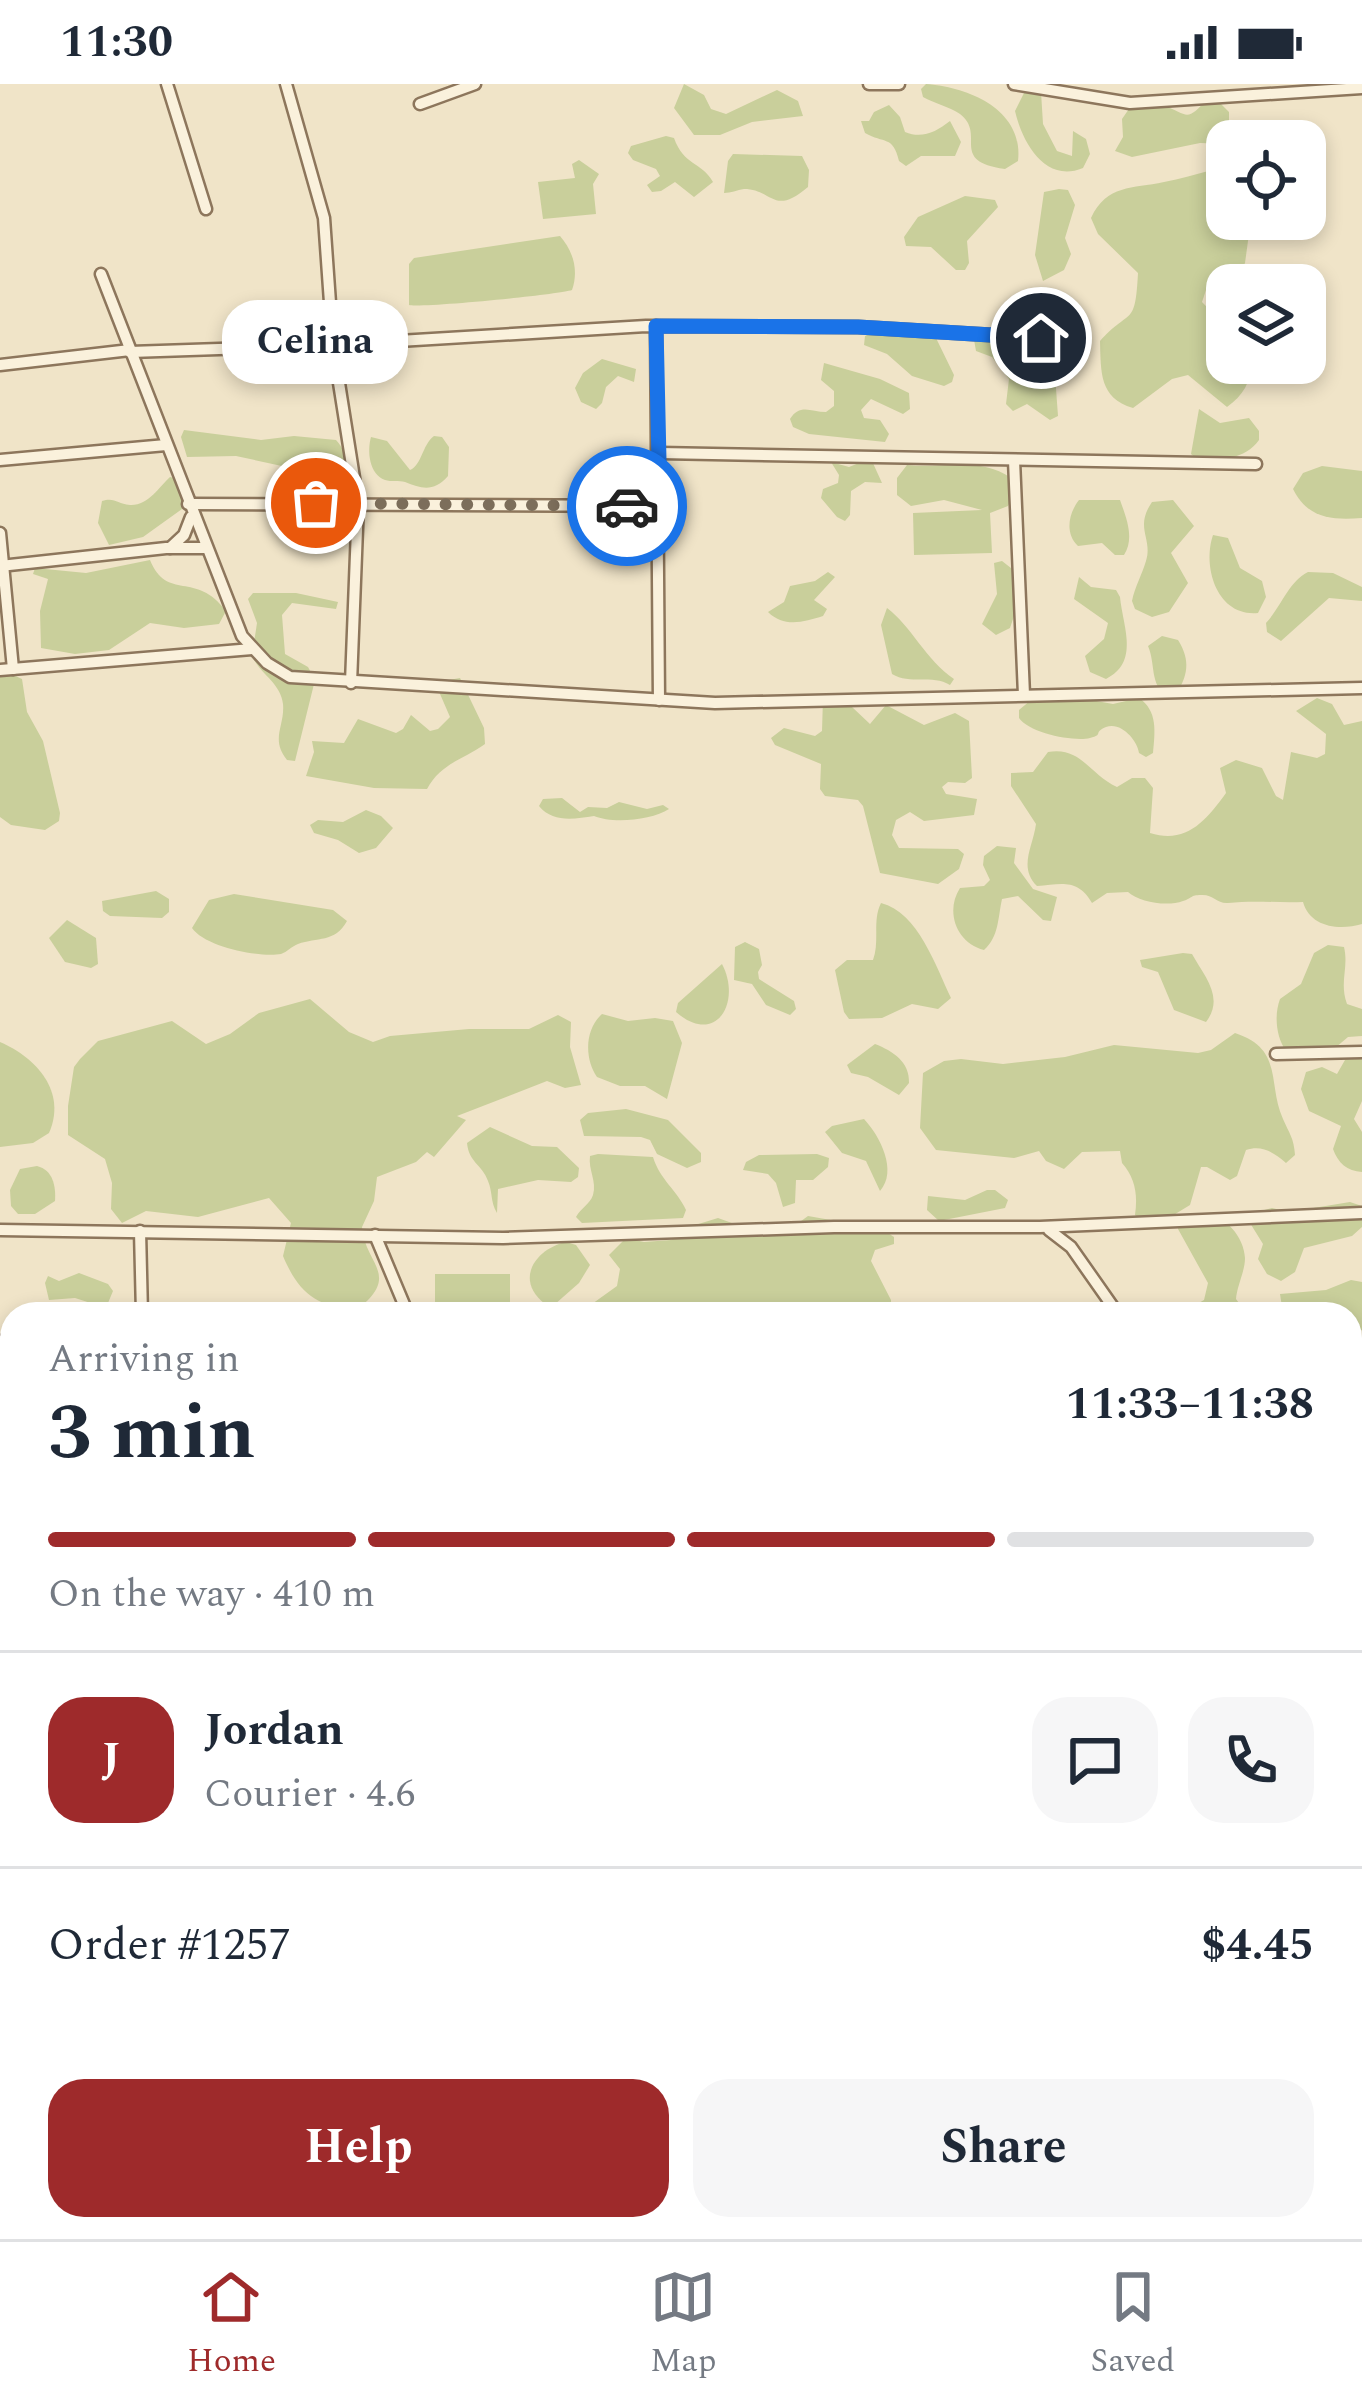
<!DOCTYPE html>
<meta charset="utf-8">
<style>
:root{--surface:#fff;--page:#f6f6f7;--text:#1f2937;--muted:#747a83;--line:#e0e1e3;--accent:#9e2a2b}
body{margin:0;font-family:Spectral,serif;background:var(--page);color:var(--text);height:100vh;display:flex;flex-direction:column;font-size:45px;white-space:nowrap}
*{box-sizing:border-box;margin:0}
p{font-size:39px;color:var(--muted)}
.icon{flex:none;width:66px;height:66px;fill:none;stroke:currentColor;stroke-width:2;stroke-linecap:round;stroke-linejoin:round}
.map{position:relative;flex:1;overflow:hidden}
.side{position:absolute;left:0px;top:1218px;width:1362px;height:939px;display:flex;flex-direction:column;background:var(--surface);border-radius:36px 36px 0 0;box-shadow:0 6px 18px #0003}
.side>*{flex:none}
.buttons{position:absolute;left:1206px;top:36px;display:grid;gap:24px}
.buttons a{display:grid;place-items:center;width:120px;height:120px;border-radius:24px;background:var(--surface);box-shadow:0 6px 18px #0003;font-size:60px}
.pin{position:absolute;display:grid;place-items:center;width:102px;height:102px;color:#fff;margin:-51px;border:6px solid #fff;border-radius:50%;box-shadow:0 3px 12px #0007}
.courier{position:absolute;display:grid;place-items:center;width:120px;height:120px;margin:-60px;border:9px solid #1a73e8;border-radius:50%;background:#fff;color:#222;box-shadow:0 3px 15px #0007}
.bubble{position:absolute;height:84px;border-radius:36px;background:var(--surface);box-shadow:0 6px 18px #0003;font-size:39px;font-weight:700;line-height:84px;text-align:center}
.head em{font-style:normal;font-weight:700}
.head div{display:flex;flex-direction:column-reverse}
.head{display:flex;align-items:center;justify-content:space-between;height:204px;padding:0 48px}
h1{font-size:78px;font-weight:700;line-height:90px}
.bar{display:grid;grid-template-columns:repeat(4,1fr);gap:18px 12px;align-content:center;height:144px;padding:0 48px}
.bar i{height:15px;border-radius:9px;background:var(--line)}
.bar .current{background:var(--accent)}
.bar p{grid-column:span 4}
.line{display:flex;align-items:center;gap:30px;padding:0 48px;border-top:3px solid var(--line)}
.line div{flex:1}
.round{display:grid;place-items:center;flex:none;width:126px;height:126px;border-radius:36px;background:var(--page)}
.primary-button{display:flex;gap:24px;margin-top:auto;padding:24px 48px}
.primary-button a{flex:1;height:138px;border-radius:36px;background:var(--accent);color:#fff;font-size:48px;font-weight:700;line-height:138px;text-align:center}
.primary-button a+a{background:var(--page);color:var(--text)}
.status{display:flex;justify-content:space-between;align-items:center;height:84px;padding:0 60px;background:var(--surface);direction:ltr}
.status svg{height:33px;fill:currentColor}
.tab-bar{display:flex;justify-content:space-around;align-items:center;height:168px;border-top:3px solid var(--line);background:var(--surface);font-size:33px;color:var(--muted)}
.tab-bar a{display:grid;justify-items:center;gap:6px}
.tab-bar .current{color:var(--accent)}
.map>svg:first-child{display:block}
.green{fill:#c9cf9b}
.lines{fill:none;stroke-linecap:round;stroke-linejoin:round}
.minor-casing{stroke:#8d765c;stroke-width:15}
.minor{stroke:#faf1dc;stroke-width:10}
.done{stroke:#7c6e5b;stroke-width:12;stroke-dasharray:0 21.6}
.route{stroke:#1a73e8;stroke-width:15}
</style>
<div class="status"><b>11:30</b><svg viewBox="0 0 49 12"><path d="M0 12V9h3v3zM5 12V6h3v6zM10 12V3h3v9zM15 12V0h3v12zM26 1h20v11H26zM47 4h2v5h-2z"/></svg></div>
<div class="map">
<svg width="1362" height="2155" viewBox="0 0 1362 2155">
<rect width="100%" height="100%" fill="#f0e4c8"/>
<!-- green -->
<g class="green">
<polygon points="684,0 704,11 711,25 726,30 777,6 798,17 803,32 752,38 720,51 694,51 674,24"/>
<path d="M926,0c43,3 98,26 92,77l-13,8c-57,-8 -18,-34 -45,-55 -10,-7 -26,-11 -37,-17l-2,-8z"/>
<path d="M1026,5l15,3 2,32 14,27 15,5 1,-25 13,8 4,15 -7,14c-38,16 -61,-26 -68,-57z"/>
<path d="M1208,14l9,2 12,12v25l-5,7 -24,-1 -68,14 -17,-6 8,-14 -1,-18 9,-13c10,-1 23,-4 32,-1 26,10 23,18 45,-7z"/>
<path d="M889,21l11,12 5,15c17,7 31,0 45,-11l11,21 -6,14h-34l-15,10 -7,-5c-6,-26 -15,-17 -34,-28l-4,-12h8l5,-9z"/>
<path d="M666,52l8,2c10,28 27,23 39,44l-19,15 -19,-15 -14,9 -9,1 -5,-7 13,-9 -4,-7 -23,-9 -5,-7 3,-7z"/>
<path d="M733,70l69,2 7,14 -1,17c-35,30 -35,2 -64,2 -7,1 -13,4 -20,4l4,-32z"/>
<polygon points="579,76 599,90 593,100 596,130 543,135 538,98 575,94 572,80"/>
<path d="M1212,86l15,1v48h24l-6,44 -8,14 -30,10 -5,15 25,26v35h24c0,20 -8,32 -24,44l-39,-32 -16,4 -39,29c-34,-10 -32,-36 -33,-67 31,-34 35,-13 38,-68l-40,-39 -7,-16c16,-34 41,-29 73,-36 16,-3 32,-8 48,-12z"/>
<polygon points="1059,105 1068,106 1075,121 1065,154 1071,170 1064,186 1043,197 1035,171 1044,108"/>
<polygon points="965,112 995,116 998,123 967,157 969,179 965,186 956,186 931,163 906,162 904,153 918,133"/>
<path d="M560,152c13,15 19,34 12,54 -15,5 -152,18 -163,15v-41l5,-6z"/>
<polygon points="879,245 928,249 936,254 954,291 952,298 944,302 912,292 887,270 864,261 865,252"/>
<path d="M973,250l17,3 14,8c18,-14 42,-9 63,-4l6,15 -18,19 3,41 -8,4 -23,-16 -14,7 -7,-7 3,-25 -17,-22 -16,-6z"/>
<polygon points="602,275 636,285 634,298 618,292 606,303 602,319 596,325 581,318 575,304 583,289"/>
<path d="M824,279l56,16 29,14 1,16 -7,5 -32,-15 -10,11 3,8 16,2 9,14 -4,8 -76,-8 -16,-7 -3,-8c10,-16 21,-7 36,-7l8,-6v-15l-13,-11z"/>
<path d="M1199,325l21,14 29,-5 10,13v9c-14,20 -39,20 -61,20l-7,-6z"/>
<path d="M184,346l77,10 33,-4 42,4c14,15 15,35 2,52l-15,3 -5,-25 -8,-14 -14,5 -5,7 -55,-12 -49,1 -6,-20z"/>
<path d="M434,352l8,1 7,10 -1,29c-14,16 -26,13 -43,6 -6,-2 -14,0 -20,-2 -16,-6 -18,-29 -14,-43l16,4 23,29c12,-5 12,-25 24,-34z"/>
<polygon points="864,377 872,377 882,399 865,398 851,407 850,431 845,437 837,433 821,414 823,405 838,399 839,391 831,378 849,383"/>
<path d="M907,381c35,4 73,-9 104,13l4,15 -7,13 -18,7 2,40 -78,2 -1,-42 69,-3 -38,-10 -33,6 -14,-11v-17z"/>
<path d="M1322,382l40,5v47c-30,2 -54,1 -69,-29l10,-16z"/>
<path d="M170,393l8,2 11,25 -46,33 -34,8 -11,-22 4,-22c13,-4 15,3 28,4 18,1 29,-18 40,-28z"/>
<path d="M1079,416h41c6,17 15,38 4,55h-9l-13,-12 -24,3c-13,-12 -10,-32 1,-46z"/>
<path d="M1173,416l21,26 -23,27 17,30 -19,29 -17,5 -17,-8 -3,-8c3,-15 10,-26 14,-40 7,-23 -12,-33 6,-59z"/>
<path d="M1213,451l15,3 12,30 22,13 4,16 -8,16c-41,4 -56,-46 -45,-78z"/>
<path d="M150,476c17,42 46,10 76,51l-7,13 -35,4 -34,-5 -41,27 -34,4 -34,-6 -1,-37 8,-32 -15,-5 2,-6 51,5z"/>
<polygon points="1002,477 1016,488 1015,529 1010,544 996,551 982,540 997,510 994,479"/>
<path d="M828,488l7,5 -21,23 13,9 -4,7c-19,6 -39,12 -55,-4l16,-10 6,-16 25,-5z"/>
<path d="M1308,488l25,1 29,14v14l-33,-3 -48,43 -14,-9 -1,-9c15,-16 23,-42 42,-51z"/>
<path d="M1079,493l12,10 25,3 4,7c3,30 20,65 -14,82l-16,-7 -5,-16 19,-17 4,-16 -34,-24z"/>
<path d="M253,509h43l42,9 -2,7 -44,-6 -10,12 3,39 23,13 7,13 -20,81 -8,-1c-17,-21 -2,-34 -4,-56 -2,-21 -23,-30 -31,-48l5,-33 -9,-24z"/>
<path d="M887,524c24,18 39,52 67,71l-4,6c-18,-11 -40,0 -58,-11l-11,-49z"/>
<path d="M1162,552l16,4c13,21 10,36 -3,56l-8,2c-18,-16 -11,-33 -19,-52z"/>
<polygon points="0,585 22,595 27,628 43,657 60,729 59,737 45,746 11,741 0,733"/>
<path d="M460,594l24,50 1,16c-22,16 -44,19 -58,45l-53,-1 -68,-12 8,-24 -2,-11 32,2 14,-24 38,14 7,-4 8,-14 19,16 8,-2 12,-12 -13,-30 6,-6z"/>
<polygon points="831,612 852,623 870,640 886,621 924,641 955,629 969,637 972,694 965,699 948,698 942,703 946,710 977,715 974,731 924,737 910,728 896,736 892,751 899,764 958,765 964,770 959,785 938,800 880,789 863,722 858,716 825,712 820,705 821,680 775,661 771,654 784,644 815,652 822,647 823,614"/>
<path d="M1080,614l33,6 26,-6c19,13 16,34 14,55l-7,4 -7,-4c-1,-12 -18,-32 -33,-26 -14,6 -1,7 -16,11 -16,4 -61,-5 -71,-20v-8l12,-10z"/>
<path d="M1317,614l15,6 12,21 18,-4v203c-23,7 -52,3 -59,-22 -28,1 -49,-2 -75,1 -11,1 -15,-9 -27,-8 -11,0 -8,3 -18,6 -16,6 -44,1 -55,-9l-21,1 -15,10c-14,-25 -31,-19 -55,-17 -19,-19 -4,-39 -1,-62l-25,-38v-13l22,-1 15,-20c33,-6 42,23 69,35l15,-9h13l8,10 -3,45c36,11 55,-11 76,-40l-6,-25 16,-8 26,8 14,28 7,4 8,-48 26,6 8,-4 1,-20 -30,-23z"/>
<path d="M562,714l18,14 8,-5 19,1 12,-6 28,7 16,-4 6,4c-17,11 -56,15 -75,7 -20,3 -41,7 -55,-10l4,-7z"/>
<polygon points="366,726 381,732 393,744 376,764 359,769 338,756 314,749 310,741 318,736 343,738"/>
<path d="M997,762l19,2 -2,15 19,26 24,8 -6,24 -8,-1 -25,-24 -16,3c-4,18 -3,38 -18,51 -28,-7 -39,-39 -24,-62l24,-2 6,-6 -7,-15 1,-9z"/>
<polygon points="156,807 169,815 169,828 162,834 110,832 103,827 102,817"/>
<path d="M234,810l99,16 14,11c-12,22 -30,16 -49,23 -6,2 -11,8 -17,10 -21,4 -76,-7 -89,-26l17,-28z"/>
<path d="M881,819c37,9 55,64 70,95l-13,11 -26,-5 -30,14 -33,1 -5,-7 -9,-42 12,-10h26c7,-19 -1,-39 8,-57z"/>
<polygon points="67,836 96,854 98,880 91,884 65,878 49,854"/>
<polygon points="745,858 759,865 762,881 758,888 759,895 794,917 796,925 790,931 766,921 752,900 734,896 735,863"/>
<path d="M1328,861l16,2c5,21 -5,35 3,57l15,5v27l-14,1 -13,11 -49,3c-10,-14 -12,-36 -6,-52l21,-15 13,-31z"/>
<path d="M1183,869l9,1c12,22 33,43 14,68l-32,-12 -16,-38 -16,-5 -2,-7z"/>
<path d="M722,880c20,38 -6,83 -46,48l2,-9z"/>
<path d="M310,915l39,33 24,10 17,-6 79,-7h60l29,-14 13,7 -1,25 11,38 -16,3 -18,-7 -90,35 9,4 -32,37 -7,-5 -11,10 -39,15 -3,24 -12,26c3,39 42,48 -9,86 -38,-10 -54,-19 -70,-57l8,-33 -22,-25 -71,19 -52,-6 -24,12 -11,-14 1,-26 -7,-24 -37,-24v-29l6,-39 6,-8 18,-18 74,-20 34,23 24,-10 29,-21z"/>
<path d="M602,930l26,7 27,-3 18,3 9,22 -15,56 -22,-13h-25l-23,-9c-13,-19 -12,-48 5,-63z"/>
<path d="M1235,949c49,16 32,50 48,86 6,14 11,19 12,36l-9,8c-13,-11 -24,-18 -40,-13l-9,26 -7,4 -23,-13h-6l-11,38 -18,11 -31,5 -6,-6c3,-21 0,-37 -13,-52l-2,-12 -38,1 -18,17 -18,-8 -7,-10 -25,7 -78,-8 -16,-22 3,-55 21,-12 17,-2 42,5 62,-7 49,-12 84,8 13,-3z"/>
<path d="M0,958c37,16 67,50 49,91l-16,10 -33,4z"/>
<path d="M875,960c18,7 35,18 34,39l-10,12 -31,-18 -17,-4 -4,-8z"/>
<path d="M1362,967v50l-8,18 8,13v40c-15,-1 -24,-9 -29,-23l8,-23 -32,-15 -8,-22 5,-17 16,-5 15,7 12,-21z"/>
<polygon points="626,1025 668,1036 701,1069 701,1078 687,1084 657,1070 650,1056 641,1053 584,1052 580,1036 588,1029"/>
<path d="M864,1035c16,17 34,52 16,72l-14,-30 -24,-8 -17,-21 7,-6z"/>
<path d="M490,1043l42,19 25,1 22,21 -1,9 -7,5 -33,-2 -40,9 -1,24c-7,-12 -4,-20 -9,-32 -6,-17 -19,-18 -21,-38z"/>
<path d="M598,1070l55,3c7,23 24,33 33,53l-3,8 -101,5 -6,-6c5,-9 14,-13 17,-22 4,-14 -5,-25 -3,-39z"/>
<polygon points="817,1070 829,1074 828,1083 813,1096 796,1096 795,1119 783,1123 776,1099 768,1090 743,1086 746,1078 759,1071"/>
<path d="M37,1082c16,4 19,20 18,35l-20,13h-17l-7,-8 -1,-16 10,-21z"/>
<polygon points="987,1106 995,1106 1008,1116 1005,1124 939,1137 927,1126 928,1112 965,1116"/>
<polygon points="1350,1118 1362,1122 1362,1143 1352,1152 1304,1164 1295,1188 1281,1197 1267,1190 1258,1175 1263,1160 1250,1139 1249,1130 1272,1124 1289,1128"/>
<path d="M1205,1130c20,2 39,22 40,44 0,13 -8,28 -9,41l11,15h-101l1,-7 43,1 14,-8 4,-17 -30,-54 1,-8z"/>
<polygon points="808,1132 882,1145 894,1153 894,1160 875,1166 871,1177 891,1216 891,1230 578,1230 617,1202 620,1185 609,1171 626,1154 644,1158 671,1156 692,1142 718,1134 743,1143 786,1148"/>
<path d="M566,1158l10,3 14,20 -11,18 -25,22 -9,-1c-31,-24 -10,-55 21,-62z"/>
<polygon points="79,1189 108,1200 113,1207 108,1219 100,1222 75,1214 49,1216 45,1199 48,1192 59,1197"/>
<rect x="435" y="1190" width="75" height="40"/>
<polygon points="1351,1196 1362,1198 1362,1246 1350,1251 1350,1230 1260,1229 1260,1225 1282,1223 1280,1210 1326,1206"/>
<polygon points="461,2145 444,2155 235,2155 234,2146"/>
</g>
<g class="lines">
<defs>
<g id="minor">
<polyline points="167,0 206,125"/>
<polyline points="286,0 324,134 333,261 358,419 351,599"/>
<polyline points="869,0 899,0"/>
<polyline points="1014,0 1130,19 1362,4"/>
<polyline points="420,20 475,0"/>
<polyline points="101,190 242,552 267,579 290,593 715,619 1362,604"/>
<polyline points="656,242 659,616"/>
<polyline points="130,268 333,261 646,242 858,243 1041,254"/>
<polyline points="0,281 130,266"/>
<polyline points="660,369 1256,380"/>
<polyline points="0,376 166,361"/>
<polyline points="1014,376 1024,611"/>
<polyline points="188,420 660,422"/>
<polyline points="0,449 13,585"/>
<polyline points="170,464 184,451 191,433"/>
<polyline points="0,482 166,464 205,464"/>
<polyline points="0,586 252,565"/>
<polyline points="1276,970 1362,968"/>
<polyline points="0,1146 503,1154 834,1143 1040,1143 1362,1129"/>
<polyline points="1049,1146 1071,1163 1118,1230"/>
<polyline points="140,1147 142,1230"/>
<polyline points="375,1151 408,1230"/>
<polyline points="0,1257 12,1257"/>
<polyline points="1350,1324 1362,1324"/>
<polyline points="1350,1546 1362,1546"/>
<polyline points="1350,1658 1362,1658"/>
<polyline points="1350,1943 1362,1943"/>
<polyline points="1350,2069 1362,2069"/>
</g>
</defs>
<!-- minor casing -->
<use href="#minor" class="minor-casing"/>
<!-- minor -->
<use href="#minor" class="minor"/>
</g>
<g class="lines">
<!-- done -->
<polyline class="done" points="316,419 627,422"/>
<!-- route -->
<polyline class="route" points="627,422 660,422 656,242 858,243 1041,254"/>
</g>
</svg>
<div class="buttons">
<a><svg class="icon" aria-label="locate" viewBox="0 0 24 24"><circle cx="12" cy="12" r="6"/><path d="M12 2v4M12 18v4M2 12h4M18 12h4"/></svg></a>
<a><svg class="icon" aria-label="layers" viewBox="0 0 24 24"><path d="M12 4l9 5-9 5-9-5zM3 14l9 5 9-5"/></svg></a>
</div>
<div class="pin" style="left:316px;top:419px;background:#ea580c"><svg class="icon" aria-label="bag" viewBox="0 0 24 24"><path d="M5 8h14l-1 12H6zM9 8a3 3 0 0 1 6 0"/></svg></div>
<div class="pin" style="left:1041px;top:254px;background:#1f2937"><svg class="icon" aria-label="home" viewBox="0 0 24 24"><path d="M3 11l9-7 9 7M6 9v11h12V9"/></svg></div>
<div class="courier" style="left:627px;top:422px"><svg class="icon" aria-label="car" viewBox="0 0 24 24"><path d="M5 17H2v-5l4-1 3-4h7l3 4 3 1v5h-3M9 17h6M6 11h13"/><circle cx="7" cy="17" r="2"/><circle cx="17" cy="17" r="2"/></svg></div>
<div class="bubble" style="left:222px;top:216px;width:186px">Celina</div>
<section class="side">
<div class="head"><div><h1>3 min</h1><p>Arriving in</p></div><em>11:33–11:38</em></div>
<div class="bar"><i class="current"></i><i class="current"></i><i class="current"></i><i></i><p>On the way · 410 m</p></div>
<div class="line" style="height:216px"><b class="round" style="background:var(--accent);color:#fff">J</b><div><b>Jordan</b><p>Courier · 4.6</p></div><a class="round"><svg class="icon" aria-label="chat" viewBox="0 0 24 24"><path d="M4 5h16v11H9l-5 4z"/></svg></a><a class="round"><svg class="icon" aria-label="phone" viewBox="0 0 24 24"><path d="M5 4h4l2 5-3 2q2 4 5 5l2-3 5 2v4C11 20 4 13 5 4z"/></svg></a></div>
<div class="line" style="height:156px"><div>Order #1257</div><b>$4.45</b></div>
<div class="primary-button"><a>Help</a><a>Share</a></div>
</section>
</div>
<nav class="tab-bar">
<a class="current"><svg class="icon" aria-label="home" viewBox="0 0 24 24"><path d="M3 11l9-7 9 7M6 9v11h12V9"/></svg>Home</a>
<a><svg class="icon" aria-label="map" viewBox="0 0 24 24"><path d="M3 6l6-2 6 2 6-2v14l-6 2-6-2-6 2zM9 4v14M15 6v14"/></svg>Map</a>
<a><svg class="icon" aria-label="saved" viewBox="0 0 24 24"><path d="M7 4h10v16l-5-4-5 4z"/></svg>Saved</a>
</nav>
